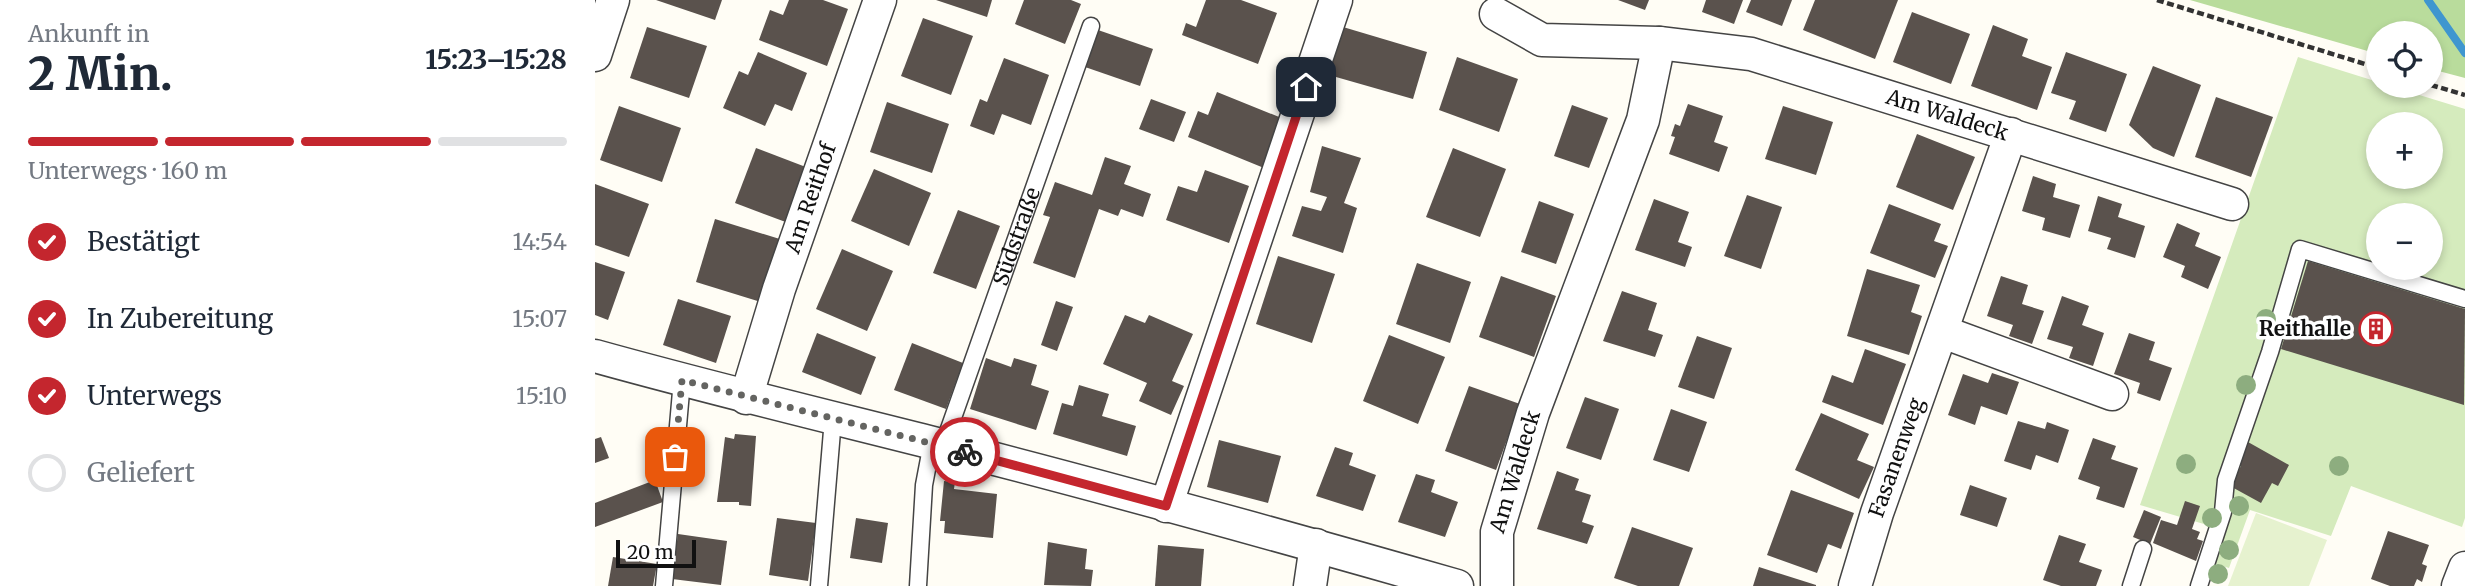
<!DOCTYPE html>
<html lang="de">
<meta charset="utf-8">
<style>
:root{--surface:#fff;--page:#f6f6f7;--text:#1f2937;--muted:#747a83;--line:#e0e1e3;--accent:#c4262e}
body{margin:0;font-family:Merriweather,serif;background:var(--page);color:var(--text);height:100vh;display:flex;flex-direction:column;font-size:26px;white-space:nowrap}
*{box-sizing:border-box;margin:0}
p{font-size:23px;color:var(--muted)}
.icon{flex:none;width:38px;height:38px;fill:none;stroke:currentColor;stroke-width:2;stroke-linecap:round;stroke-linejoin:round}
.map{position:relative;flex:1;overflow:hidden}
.side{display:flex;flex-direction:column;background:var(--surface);width:595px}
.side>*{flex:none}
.controls{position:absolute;left:1771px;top:21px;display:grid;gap:14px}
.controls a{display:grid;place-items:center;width:77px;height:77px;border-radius:50%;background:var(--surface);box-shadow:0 4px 10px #0003;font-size:35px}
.scale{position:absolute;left:21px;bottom:18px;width:80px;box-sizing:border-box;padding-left:7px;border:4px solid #111;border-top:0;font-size:19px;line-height:24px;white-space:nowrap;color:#111;-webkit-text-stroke:5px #fff;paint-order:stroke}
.pin{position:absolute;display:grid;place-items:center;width:60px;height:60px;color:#fff;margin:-30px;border-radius:14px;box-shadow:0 4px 10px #0006}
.courier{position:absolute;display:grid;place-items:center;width:70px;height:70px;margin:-35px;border:5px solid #c4262e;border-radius:50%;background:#fff;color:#222;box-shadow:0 2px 9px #0007}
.headline em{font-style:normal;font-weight:800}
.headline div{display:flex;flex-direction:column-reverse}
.headline{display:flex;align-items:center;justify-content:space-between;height:119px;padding:0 28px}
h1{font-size:46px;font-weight:800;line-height:52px}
.bar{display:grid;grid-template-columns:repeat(4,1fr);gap:10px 7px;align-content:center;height:84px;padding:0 28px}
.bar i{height:9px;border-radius:5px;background:var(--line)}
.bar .current{background:var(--accent)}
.bar p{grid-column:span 4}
ol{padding:0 28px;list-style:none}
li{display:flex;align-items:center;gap:21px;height:77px}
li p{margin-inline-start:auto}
li .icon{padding:7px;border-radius:50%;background:var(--accent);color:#fff;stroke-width:4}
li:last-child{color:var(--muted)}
li i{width:38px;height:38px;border:4px solid var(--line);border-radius:50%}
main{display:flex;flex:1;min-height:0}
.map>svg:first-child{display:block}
.green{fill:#d5ebbd;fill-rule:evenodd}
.forest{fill:#b9dc9c}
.pitch{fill:#e6f2cf}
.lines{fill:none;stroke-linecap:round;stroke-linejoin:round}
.stream{stroke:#3f96cf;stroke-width:8}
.building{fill:#5a524d}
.lane-casing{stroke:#444;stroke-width:19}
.street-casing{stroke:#444;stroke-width:35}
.path{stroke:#333;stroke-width:4.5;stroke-dasharray:7 3.5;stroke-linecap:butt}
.lane{stroke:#fff;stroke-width:16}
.street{stroke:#fff;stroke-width:32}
.tree{fill:#8dad7f}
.done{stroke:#646461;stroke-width:7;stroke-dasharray:0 12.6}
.route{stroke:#c4262e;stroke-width:9}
.labels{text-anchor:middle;stroke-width:7;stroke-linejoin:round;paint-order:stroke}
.street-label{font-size:21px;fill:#111;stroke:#fff}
.poi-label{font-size:21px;font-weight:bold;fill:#111;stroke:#fff;text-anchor:end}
</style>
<main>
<section class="side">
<div class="headline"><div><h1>2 Min.</h1><p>Ankunft in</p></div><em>15:23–15:28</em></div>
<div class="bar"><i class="current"></i><i class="current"></i><i class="current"></i><i></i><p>Unterwegs · 160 m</p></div>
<ol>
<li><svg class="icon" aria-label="check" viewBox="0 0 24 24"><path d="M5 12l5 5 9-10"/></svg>Bestätigt<p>14:54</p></li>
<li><svg class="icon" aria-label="check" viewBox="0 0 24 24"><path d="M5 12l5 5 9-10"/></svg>In Zubereitung<p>15:07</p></li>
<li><svg class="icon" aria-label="check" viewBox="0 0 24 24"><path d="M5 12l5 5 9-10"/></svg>Unterwegs<p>15:10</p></li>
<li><i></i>Geliefert</li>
</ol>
</section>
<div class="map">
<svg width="1870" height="586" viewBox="0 0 1870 586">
<rect width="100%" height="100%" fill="#fffdf5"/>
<!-- green -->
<path class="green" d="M1703,57l80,25v4h12l75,23v409l-3,9 -111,-41 -20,50 -81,-26 -21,58 -16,-5 11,-33 -84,-25zM1783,124h53v53h-53zM1783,215h53v53h-53z"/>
<!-- forest -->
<polygon class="forest" points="1595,0 1870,0 1870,78 1836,69 1836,33 1783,33 1783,54"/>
<!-- pitch -->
<polygon class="pitch" points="1661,513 1732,540 1714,586 1633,586"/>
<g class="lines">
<!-- stream -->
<polyline class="stream" points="1833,0 1870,53"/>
</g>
<!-- building -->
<g class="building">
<polygon points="61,0 127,0 120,20"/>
<polygon points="194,0 228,0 253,9 232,66 164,40 175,10 188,15"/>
<polygon points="341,0 397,0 392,17"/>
<polygon points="429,0 476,0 486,4 470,44 420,24"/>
<polygon points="611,0 646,0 682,13 663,64 587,35 591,23 601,27"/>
<polygon points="1023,0 1054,0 1050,10"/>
<polygon points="1111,0 1148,0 1139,24 1107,12"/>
<polygon points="1156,0 1197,0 1187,26 1151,12"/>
<polygon points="1220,0 1303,0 1280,59 1208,30"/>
<polygon points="1317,12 1375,34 1356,84 1298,62"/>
<polygon points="328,18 378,36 356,95 306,76"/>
<polygon points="1398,25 1433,39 1427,56 1457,67 1442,110 1376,86"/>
<polygon points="52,27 112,46 94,98 35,78"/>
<polygon points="748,27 832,52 818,99 734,75"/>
<polygon points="503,30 558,49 545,86 490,67"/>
<polygon points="163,52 212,73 197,111 180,104 170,126 128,108 144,71 153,75"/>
<polygon points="1471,52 1532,74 1511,132 1474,119 1481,101 1456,93"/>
<polygon points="862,57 923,79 904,132 844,110"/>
<polygon points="409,58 454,75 436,125 407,114 399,135 375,126 385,99 392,102"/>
<polygon points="1558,66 1606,85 1579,157 1558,148 1534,125"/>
<polygon points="622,92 689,119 669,168 593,137 603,111 613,115"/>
<polygon points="1621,97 1678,117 1656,177 1600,157"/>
<polygon points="556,99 591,112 579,142 544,129"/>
<polygon points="292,102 354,124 337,173 275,152"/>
<polygon points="1093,104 1128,116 1119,142 1133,147 1124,172 1074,154 1080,137 1076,136 1080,124 1085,126"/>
<polygon points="977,105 1013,118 994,168 959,156"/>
<polygon points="24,106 86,128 67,182 5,160"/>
<polygon points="1188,106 1238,122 1221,175 1170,159"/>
<polygon points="1322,134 1380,157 1358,210 1301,187"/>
<polygon points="727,146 766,158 749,203 762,208 748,253 697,236 707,206 726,211 732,197 715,192"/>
<polygon points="161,148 216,169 196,224 140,203"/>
<polygon points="858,148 911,169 885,237 831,217"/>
<polygon points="510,157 536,166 529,184 556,194 548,217 526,209 523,216 504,209 480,278 438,263 455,217 448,215 460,182 497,195"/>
<polygon points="279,169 336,193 314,246 256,221"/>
<polygon points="610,170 654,186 634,243 571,220 583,186 602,192"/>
<polygon points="1438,176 1461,184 1458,197 1485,205 1475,238 1447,230 1450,218 1427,211"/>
<polygon points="0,184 54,204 34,257 0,245"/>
<polygon points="1152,195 1187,207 1166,269 1129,256"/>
<polygon points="1503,196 1527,204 1523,217 1550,226 1540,258 1512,249 1516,238 1493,231"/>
<polygon points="1059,199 1094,212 1083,242 1097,247 1090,267 1040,250"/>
<polygon points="944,201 979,214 961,264 926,252"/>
<polygon points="1294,204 1346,224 1339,241 1353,246 1340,278 1275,253"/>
<polygon points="363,210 405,226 381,289 338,273"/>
<polygon points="120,219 188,240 169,303 101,282"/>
<polygon points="1582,223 1605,233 1600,246 1626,257 1613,289 1586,277 1590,266 1568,257"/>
<polygon points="247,249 298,271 272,331 221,309"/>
<polygon points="683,256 740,274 717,343 661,324"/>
<polygon points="1713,261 1870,309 1869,405 1686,349"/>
<polygon points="0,262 30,272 13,320 0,315"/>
<polygon points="822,263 876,282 855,343 801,324"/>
<polygon points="1272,269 1325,285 1316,312 1327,316 1314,355 1252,336"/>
<polygon points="906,276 961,296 939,357 884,337"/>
<polygon points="1406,276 1433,285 1427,304 1449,311 1437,344 1414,336 1418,325 1392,316"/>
<polygon points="1027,291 1062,303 1053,330 1068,335 1060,357 1008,341"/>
<polygon points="1467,296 1494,306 1487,325 1509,333 1498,366 1474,358 1478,347 1452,339"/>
<polygon points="83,299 136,316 121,363 68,345"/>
<polygon points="461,301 478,307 462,351 446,345"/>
<polygon points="530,315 550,323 554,315 598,334 577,381 589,386 576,415 544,401 552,383 508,364"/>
<polygon points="222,333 281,357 266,395 207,372"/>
<polygon points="1534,333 1560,342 1554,360 1577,368 1565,401 1542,393 1545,383 1519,374"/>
<polygon points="794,335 850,357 823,424 768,401"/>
<polygon points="1102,336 1137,348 1119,399 1083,387"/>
<polygon points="317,343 368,363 351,409 299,390"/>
<polygon points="1270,349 1311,364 1288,425 1227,402 1237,375 1258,383"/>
<polygon points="391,358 416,367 419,358 442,365 436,385 454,391 441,430 375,409"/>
<polygon points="1397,373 1424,382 1412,415 1386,406 1380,425 1353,415 1368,374 1393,383"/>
<polygon points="484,385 514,394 507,416 541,426 532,456 458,434 467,403 478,406"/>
<polygon points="874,386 925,404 901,470 850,451"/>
<polygon points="990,397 1024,409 1006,460 971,448"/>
<polygon points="1076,409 1112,422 1094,472 1058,460"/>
<polygon points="1226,413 1274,434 1262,460 1279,467 1264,499 1200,470"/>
<polygon points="1423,421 1450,429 1452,422 1474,430 1463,463 1441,455 1436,470 1409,461"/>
<polygon points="140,434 161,436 156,506 144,505 144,502 122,502 130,437 139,439"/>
<polygon points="6,437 14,458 0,463 0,439"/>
<polygon points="1498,438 1521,446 1516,459 1543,468 1529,508 1501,499 1505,487 1483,479"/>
<polygon points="624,440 686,456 673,503 612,487"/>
<polygon points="1653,442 1694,465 1683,486 1677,483 1666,503 1635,486 1646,466 1641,463"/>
<polygon points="740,447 758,453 754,465 781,475 768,511 721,496"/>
<polygon points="962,471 984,479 980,490 996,495 987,522 999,526 992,544 942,529"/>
<polygon points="821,474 840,480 836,492 863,502 850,537 803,522"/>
<polygon points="60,480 68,502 0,527 0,503"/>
<polygon points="349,481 360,482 359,489 402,494 398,538 349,533 350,521 345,521"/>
<polygon points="1375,485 1412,498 1402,527 1365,515"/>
<polygon points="1196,490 1259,513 1246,549 1233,544 1222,573 1172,555"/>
<polygon points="1590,501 1605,506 1597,529 1605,532 1602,539 1608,541 1601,561 1558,543 1566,520 1582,525"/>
<polygon points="1549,510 1566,517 1555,544 1538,537"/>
<polygon points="182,518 221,523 213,581 174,575"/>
<polygon points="261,518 293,523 287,563 255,558"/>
<polygon points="1037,527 1098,548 1084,586 1043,586 1019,578"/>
<polygon points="1793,531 1834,545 1827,564 1832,566 1827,582 1822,579 1819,586 1795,586 1776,579"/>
<polygon points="83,534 132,541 126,585 77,579"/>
<polygon points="1464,535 1491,544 1484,562 1507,570 1501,586 1466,586 1448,580"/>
<polygon points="453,542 492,549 490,569 498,570 496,586 449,585"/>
<polygon points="563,545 609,549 606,586 560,586"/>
<polygon points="18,557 62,564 58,586 13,586"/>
<polygon points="1164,567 1221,585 1221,586 1158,586"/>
</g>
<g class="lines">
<defs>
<g id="lane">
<path id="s1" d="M348,446l148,-420"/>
<polyline points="69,586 87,380"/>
<polyline points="224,586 238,419"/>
<polyline points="323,586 329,485 337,443"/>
<polyline points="1536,586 1548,549"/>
<polyline points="1604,586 1628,512 1631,480 1675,352 1705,249 1870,299"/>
</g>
<g id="street">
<polyline points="901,14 947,40 1064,43"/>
<polyline points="0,55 18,0"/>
<polyline points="1348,332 1517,394"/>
<path d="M0,356c111,31 223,58 334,86 177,45 353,94 528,144"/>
<path id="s2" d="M151,398l33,-109 101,-289"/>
<polyline points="571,506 741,0"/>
<polyline points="715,586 721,545"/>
<path id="s3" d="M902,586v-54l36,-119 110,-293 16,-77 92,11 481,150"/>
<path id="s4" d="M1260,586l22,-73 134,-379"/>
<polyline points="1863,586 1870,568"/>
</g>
</defs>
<!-- lane casing -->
<use href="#lane" class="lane-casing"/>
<!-- street casing -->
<use href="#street" class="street-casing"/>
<!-- path -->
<g class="path">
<polyline points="1562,0 1783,68"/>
<polyline points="1836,85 1870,95"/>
</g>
<!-- lane -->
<use href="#lane" class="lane"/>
<!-- street -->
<use href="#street" class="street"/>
</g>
<!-- trees -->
<g class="tree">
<circle cx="1671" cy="319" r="10"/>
<circle cx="1651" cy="385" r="10"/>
<circle cx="1591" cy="464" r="10"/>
<circle cx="1744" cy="466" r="10"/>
<circle cx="1644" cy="506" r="10"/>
<circle cx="1617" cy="518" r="10"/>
<circle cx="1634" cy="550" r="10"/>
<circle cx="1623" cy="574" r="10"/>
</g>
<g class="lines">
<!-- done -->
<polyline class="done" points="80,457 87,380 370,452"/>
<!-- route -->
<polyline class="route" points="370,452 571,506 711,87"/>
</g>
<!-- icons -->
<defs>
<symbol id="building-ring" viewBox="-11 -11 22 22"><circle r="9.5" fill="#fff" stroke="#c4262e" stroke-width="1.5"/><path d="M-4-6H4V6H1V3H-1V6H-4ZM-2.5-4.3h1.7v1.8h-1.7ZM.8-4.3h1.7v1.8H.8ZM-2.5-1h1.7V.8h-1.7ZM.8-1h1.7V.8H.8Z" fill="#c4262e"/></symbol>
</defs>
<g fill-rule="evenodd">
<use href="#building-ring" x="1762" y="310" width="38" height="38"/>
</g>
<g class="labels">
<!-- street labels -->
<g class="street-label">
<text dy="7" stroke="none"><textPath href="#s3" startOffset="868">Am Waldeck</textPath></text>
<text dy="7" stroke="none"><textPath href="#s2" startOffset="210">Am Reithof</textPath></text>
<text dy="7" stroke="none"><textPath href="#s1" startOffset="222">Südstraße</textPath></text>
<text dy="7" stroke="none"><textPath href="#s4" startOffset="135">Fasanenweg</textPath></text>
<text dy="7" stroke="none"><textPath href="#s3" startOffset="117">Am Waldeck</textPath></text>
</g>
<!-- poi labels -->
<g class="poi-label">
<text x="1756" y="336">Reithalle</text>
</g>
</g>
</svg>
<div class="controls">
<a><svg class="icon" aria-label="locate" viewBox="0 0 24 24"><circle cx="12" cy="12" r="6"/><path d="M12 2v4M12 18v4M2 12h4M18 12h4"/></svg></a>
<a>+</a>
<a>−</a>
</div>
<div class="scale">20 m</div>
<div class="pin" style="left:80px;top:457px;background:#ea580c"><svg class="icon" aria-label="bag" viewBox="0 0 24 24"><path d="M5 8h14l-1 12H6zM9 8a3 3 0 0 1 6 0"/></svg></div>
<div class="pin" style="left:711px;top:87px;background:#1f2937"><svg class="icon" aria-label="home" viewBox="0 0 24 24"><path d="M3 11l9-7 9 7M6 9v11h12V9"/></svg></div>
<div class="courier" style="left:370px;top:452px"><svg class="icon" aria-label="bike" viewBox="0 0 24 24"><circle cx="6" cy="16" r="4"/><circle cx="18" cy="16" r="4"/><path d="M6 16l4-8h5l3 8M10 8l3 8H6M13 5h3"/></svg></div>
</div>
</main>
